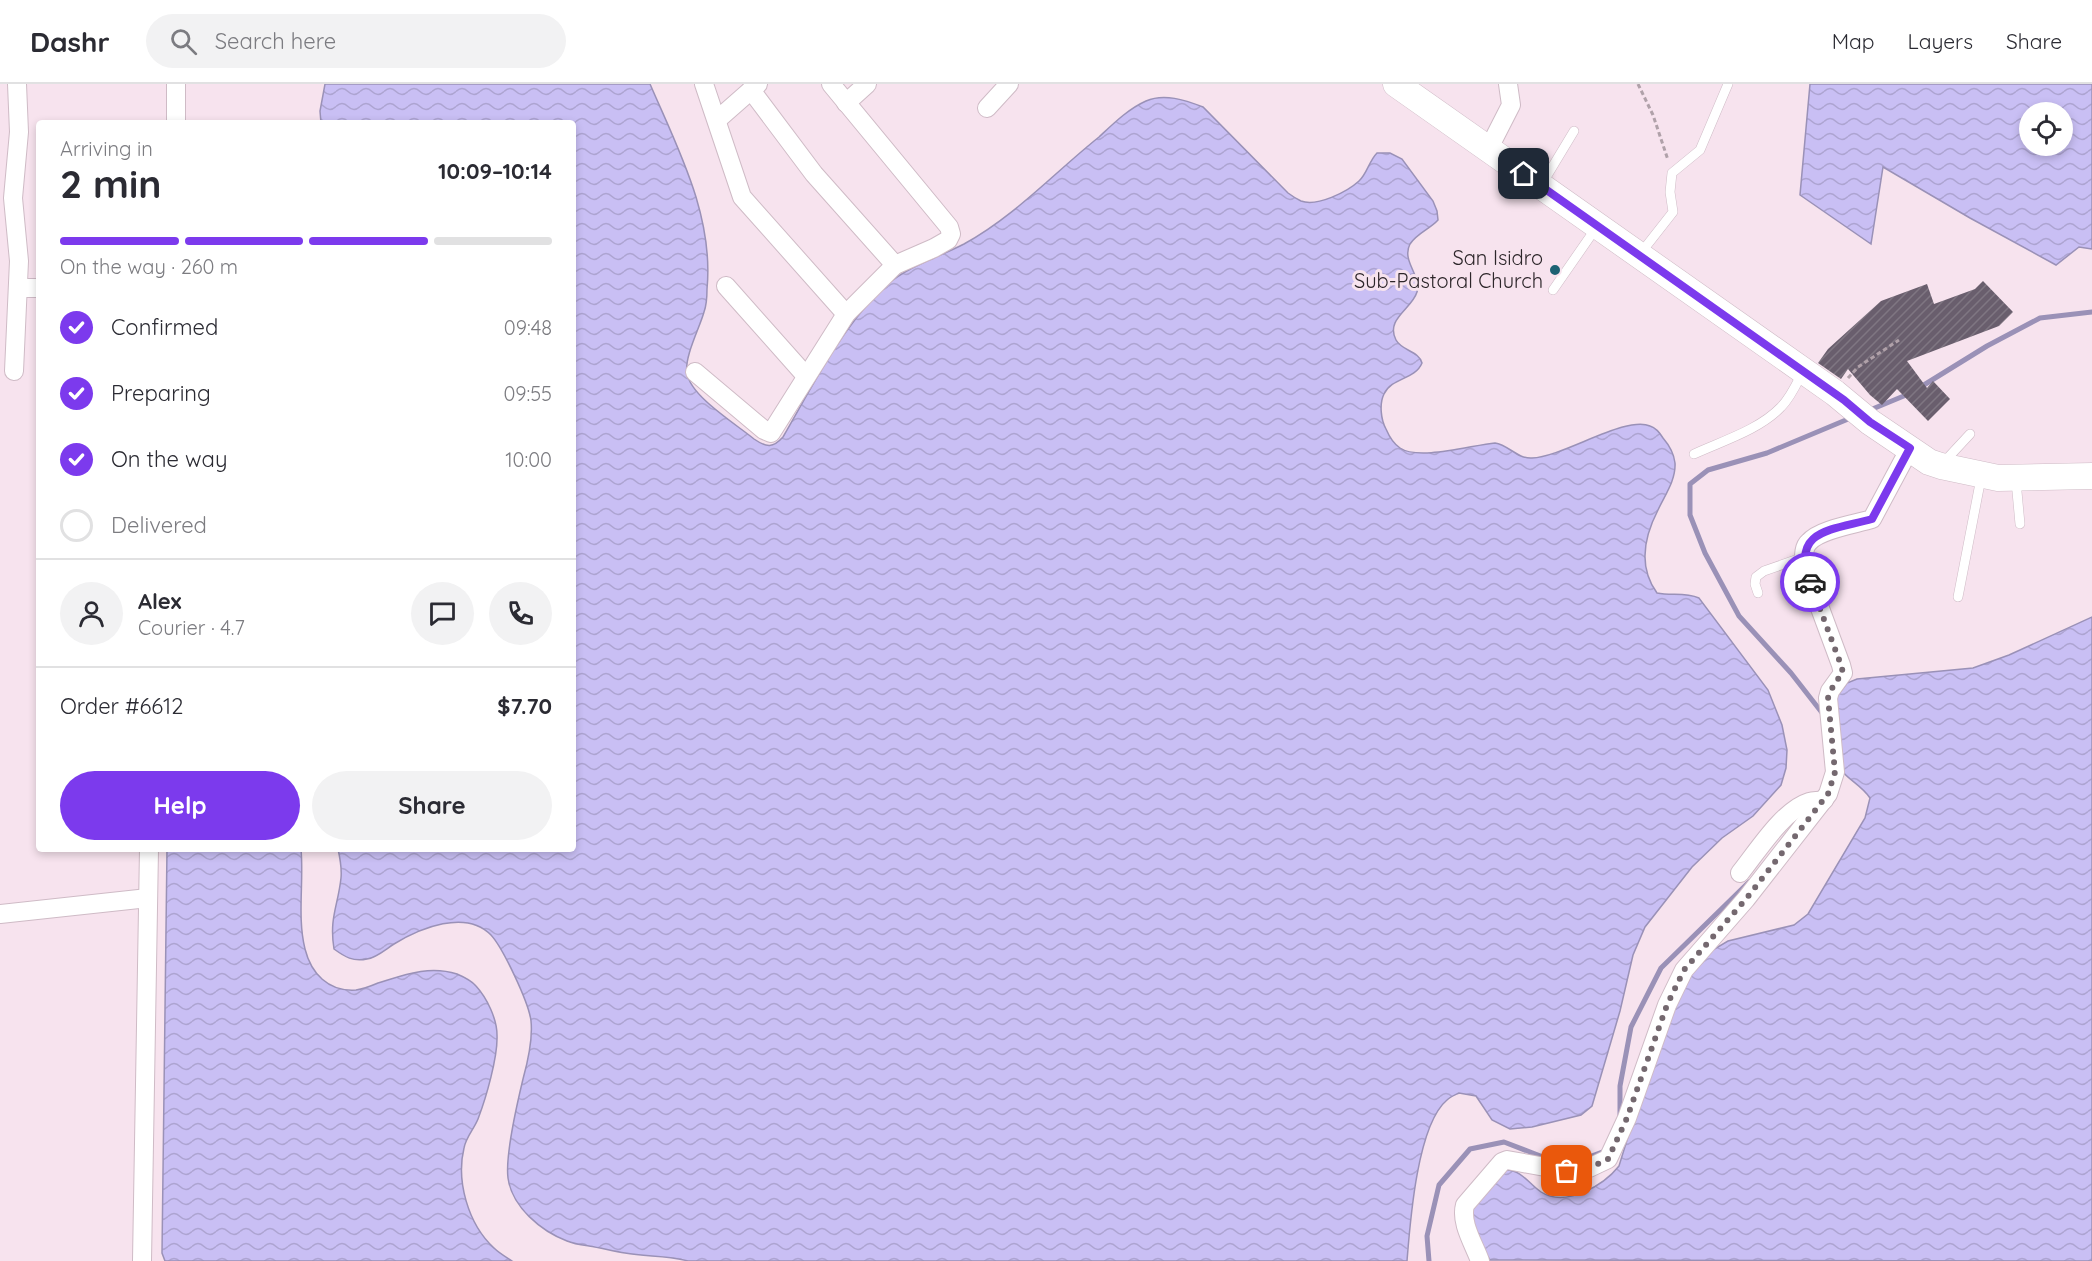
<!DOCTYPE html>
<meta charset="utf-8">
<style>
:root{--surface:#fff;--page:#f2f2f3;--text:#2b2b33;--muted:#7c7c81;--line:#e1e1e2;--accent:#7c3aed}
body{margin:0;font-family:Quicksand,sans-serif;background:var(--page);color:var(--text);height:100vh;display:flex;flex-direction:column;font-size:22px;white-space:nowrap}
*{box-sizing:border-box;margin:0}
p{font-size:20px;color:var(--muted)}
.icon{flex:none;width:33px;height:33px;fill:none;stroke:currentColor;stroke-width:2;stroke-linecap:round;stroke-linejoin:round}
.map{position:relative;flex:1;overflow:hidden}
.side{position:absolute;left:36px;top:36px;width:540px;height:732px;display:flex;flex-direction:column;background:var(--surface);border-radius:6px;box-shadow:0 3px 9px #0003}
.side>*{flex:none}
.controls{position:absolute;left:2019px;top:18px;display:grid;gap:12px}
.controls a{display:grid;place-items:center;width:54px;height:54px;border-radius:50%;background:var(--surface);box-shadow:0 3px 9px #0003;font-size:30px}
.pin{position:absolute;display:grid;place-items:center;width:51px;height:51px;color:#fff;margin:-26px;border-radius:12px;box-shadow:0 3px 9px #0006}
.courier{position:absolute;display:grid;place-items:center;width:60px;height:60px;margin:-30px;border:4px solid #7c3aed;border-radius:50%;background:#fff;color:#222;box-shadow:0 2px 8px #0007}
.head em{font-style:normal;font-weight:700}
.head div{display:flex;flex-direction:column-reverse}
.head{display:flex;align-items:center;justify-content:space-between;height:102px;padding:0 24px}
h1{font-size:39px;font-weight:700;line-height:45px}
.bar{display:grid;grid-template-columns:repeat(4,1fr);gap:9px 6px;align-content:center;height:72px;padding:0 24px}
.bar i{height:8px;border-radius:4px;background:var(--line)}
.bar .current{background:var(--accent)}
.bar p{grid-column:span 4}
.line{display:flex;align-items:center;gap:15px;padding:0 24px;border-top:2px solid var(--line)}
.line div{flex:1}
.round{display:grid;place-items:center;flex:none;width:63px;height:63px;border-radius:32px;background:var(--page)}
ol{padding:0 24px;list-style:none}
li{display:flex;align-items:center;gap:18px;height:66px}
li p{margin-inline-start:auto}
li .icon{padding:6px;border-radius:50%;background:var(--accent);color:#fff;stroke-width:4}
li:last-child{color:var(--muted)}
li i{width:33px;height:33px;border:3px solid var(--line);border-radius:50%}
.cta{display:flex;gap:12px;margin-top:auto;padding:12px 24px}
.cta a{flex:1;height:69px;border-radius:36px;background:var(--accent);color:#fff;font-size:24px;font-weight:700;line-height:69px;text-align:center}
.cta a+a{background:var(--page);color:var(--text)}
header{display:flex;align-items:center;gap:36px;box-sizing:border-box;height:84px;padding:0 30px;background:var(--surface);border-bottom:2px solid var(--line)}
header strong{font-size:28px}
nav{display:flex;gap:33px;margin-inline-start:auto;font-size:21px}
.search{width:420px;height:54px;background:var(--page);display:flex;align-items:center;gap:15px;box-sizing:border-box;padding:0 21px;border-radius:33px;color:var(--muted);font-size:22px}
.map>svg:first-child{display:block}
.water{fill:url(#water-waves);stroke:#9a91b7;stroke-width:1.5;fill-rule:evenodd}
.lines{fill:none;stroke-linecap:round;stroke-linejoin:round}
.stream{stroke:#9a91b7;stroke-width:5}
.building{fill:url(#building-hatch)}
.lane-casing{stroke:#cfbbc6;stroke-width:10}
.street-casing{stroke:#cfbbc6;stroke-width:20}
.secondary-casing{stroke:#cfbbc6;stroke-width:27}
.path{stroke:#b0a1a9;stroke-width:3;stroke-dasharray:4.5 3;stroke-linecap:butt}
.lane{stroke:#fff;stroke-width:9}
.street{stroke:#fff;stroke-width:18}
.secondary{stroke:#fff;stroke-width:26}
.done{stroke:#74686f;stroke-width:6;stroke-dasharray:0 10.8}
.route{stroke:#7c3aed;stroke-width:8}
.poi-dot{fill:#1c6273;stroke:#f7e3ee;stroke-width:2}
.labels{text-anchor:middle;stroke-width:6;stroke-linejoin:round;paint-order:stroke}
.poi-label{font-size:20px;fill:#2d262a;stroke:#f7e3ee;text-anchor:end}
</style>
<header>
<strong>Dashr</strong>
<div class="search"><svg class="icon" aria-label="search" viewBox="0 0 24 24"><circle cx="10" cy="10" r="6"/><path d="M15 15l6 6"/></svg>Search here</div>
<nav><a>Map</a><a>Layers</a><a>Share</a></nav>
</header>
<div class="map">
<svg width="2092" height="1177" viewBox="0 0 2092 1177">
<defs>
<pattern id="water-waves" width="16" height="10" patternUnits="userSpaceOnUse" patternTransform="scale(1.5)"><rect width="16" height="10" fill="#c9bff4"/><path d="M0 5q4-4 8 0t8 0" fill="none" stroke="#ada4d1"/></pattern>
<pattern id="building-hatch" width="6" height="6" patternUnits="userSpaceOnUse" patternTransform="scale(1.5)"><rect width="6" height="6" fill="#695e6d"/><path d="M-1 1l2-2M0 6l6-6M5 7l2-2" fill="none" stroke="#7f7682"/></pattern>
</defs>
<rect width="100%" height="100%" fill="#f7e3ee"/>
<!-- water -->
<g class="water">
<path d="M325,0h325c28,65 64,132 57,205 0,7 0,15 -3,23 -4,15 -20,45 -17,61 3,23 49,51 67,66 13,9 19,9 29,-2 29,-50 55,-103 95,-144 23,-25 57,-34 86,-49 51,-28 90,-71 135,-107 14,-13 29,-28 47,-36 18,-8 39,-1 57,6l85,86c4,3 9,6 13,8 16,6 46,-9 58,-20 8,-7 10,-20 18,-28h13l12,6 31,42 4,10 1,9c-8,9 -21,13 -28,24 -9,17 12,32 7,48 -5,17 -32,27 -21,48 6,11 23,11 26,23 -7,17 -30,14 -38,31 -5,10 -3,26 2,35 3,7 8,15 14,19 19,13 72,-3 95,-5 14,2 22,16 37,15 31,-1 94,-43 118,-32 6,2 10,7 13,12 6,7 11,16 12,25 1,17 -10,32 -17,47 -14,27 -20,57 -1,83 14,3 28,-1 42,5l69,92 14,35 5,25 -1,18 -5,17 -28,31 -31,22 -30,29 -47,60 -12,28 -13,56 -28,95 -11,9 -49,12 -22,2 -18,-9 -16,-24 -17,-3c-4,2 -9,4 -12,7 -30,25 -37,123 -40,161h-719c-21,-6 -42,-4 -63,-8 -12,-2 -24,-5 -36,-7 -7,-1 -15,-2 -22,-5 -26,-10 -55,-34 -59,-63 -3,-24 9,-74 15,-99 5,-18 10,-39 8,-58 -2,-18 -28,-73 -40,-86 -25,-26 -71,-7 -97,9 -8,5 -18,14 -27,15 -14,3 -22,-2 -33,-10 -5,-31 4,-43 7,-71 1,-10 -1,-20 -3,-29h235v-726h-252l-1,-12z"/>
<path d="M1810,0h282v165l-13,-2 -23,18 -86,-47 -87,-51 -12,77 -71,-49zM2062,28v34h-32v-34z"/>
<path d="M2092,533v644l-602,-1c-10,-15 -25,-42 -15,-59 6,-9 23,-22 31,-31 16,0 23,14 35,22 25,16 63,-7 78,-26l30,-97 32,-83 30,-35 17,-10 66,-16 14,-11 57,-96 5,-20c-8,-12 -20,-17 -29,-28l-6,-71 12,-16 10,-4 116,-11 36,-13z"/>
<path d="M167,765h134c3,33 -4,68 4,100 6,24 23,43 51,41 7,-1 15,-4 22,-7 26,-8 51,-18 79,-9 7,3 14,6 19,12 11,12 21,33 21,49 1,22 -11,63 -19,84 -4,10 -12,18 -14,29 -8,33 4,76 30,100 5,5 12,9 18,13h-347l-3,-8z"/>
</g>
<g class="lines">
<!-- stream -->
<g class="stream">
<polyline points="1919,304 1987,262 2040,234 2092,228"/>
<polyline points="1870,326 1911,309"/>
<polyline points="1823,630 1791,589 1739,532 1705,469 1690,431 1690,400 1708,386 1767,369 1853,333"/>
<polyline points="1620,1032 1620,1002 1631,943 1661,884 1749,798"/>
<polyline points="1429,1177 1427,1152 1439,1101 1470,1065 1504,1058 1543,1073 1581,1076 1605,1067"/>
</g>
</g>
<!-- building -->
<polygon class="building" points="1983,197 2013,228 1999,242 1907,277 1927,304 1933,297 1950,315 1928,337 1897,305 1882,321 1870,311 1848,285 1841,295 1818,279 1828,265 1881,217 1927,200 1934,220 1975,205"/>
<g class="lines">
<defs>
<g id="lane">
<polyline points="1542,100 1574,47"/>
<polyline points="1640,170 1673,128 1670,108 1672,89 1700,66 1728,0"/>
<polyline points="1553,206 1596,144"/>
<path d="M1694,370c28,-13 65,-24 87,-47 10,-10 16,-24 22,-36"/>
<polyline points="1944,378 1970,350"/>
<polyline points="2016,397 2020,440"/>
<polyline points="1758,509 1755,500 1756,493 1764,487 1804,473"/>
<polyline points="1958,513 1981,394"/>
</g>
<g id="street">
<polyline points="704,0 742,113 846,230"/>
<polyline points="751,6 814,90 895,181"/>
<polyline points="846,19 867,0"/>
<polyline points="987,24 1009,0"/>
<polyline points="717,36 758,0"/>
<polyline points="176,39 176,0"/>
<polyline points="1488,66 1511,21 1508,0"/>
<polyline points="726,202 806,292"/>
<polyline points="18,204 39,204"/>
<polyline points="14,287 19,177 13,114 19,48 17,0"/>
<polyline points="695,288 764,346 771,349 846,230 895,181 934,164 948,156 951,150 949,143 831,0"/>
<path d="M1740,789c17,-21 43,-63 69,-71 5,-1 10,-1 15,-2"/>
<polyline points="0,830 148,814"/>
<polyline points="142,1177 149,765"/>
<path d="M1480,1177c-6,-17 -20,-38 -15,-56l37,-43 5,-2 60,11 22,-3 19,-9 19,-41 40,-113 17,-35 62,-71 82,-105 7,-22 -7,-74 2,-7 13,-18 -2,-8 -37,-100c0,-7 -1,-18 5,-23 11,-13 47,-18 63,-23l38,-71"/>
</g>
<polyline id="secondary" points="1396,0 1835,309 1870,338 1929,378 1941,382 1998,394 2092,392"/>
</defs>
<!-- lane casing -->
<use href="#lane" class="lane-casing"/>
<!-- street casing -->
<use href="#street" class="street-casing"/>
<!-- secondary casing -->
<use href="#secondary" class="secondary-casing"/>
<!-- path -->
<g class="path">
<polyline points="1638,0 1653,31 1668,76"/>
<polyline points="1848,294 1858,283 1899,256"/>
</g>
<!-- lane -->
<use href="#lane" class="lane"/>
<!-- street -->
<use href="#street" class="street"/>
<!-- secondary -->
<use href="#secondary" class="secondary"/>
</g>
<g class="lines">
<!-- done -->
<polyline class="done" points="1567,1087 1589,1084 1608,1075 1627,1034 1667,921 1684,886 1746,815 1828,710 1835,688 1828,614 1834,600 1843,589 1841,581 1810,498"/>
<!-- route -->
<path class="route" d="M1524,90l320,226 26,22 40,26 -38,71c-39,11 -82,10 -62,63"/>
</g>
<!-- markers -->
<circle class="poi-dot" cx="1555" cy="186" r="6"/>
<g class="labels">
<!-- poi labels -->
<g class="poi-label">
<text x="1543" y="181">San Isidro<tspan x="1543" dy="23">Sub-Pastoral Church</tspan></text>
</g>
</g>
</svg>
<div class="controls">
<a><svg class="icon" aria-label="locate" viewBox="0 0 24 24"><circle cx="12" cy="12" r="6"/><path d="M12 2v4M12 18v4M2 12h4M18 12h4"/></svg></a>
</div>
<div class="pin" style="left:1567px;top:1087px;background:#ea580c"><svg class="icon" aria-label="bag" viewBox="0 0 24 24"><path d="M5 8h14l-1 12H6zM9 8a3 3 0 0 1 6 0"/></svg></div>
<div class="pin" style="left:1524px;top:90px;background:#1f2937"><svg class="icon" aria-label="home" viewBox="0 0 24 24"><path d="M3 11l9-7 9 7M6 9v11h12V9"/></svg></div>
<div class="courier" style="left:1810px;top:498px"><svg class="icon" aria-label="car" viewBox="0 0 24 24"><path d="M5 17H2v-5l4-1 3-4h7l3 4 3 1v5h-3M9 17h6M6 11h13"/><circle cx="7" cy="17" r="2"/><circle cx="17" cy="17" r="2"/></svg></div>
<section class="side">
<div class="head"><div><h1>2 min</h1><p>Arriving in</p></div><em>10:09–10:14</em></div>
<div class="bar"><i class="current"></i><i class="current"></i><i class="current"></i><i></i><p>On the way · 260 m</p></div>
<ol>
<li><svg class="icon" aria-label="check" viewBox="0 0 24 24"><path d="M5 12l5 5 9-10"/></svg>Confirmed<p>09:48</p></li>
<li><svg class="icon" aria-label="check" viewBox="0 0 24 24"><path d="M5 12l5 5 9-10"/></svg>Preparing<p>09:55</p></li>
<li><svg class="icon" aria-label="check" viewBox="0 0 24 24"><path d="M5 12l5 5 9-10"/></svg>On the way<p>10:00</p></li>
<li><i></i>Delivered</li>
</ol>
<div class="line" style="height:108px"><a class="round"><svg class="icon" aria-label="person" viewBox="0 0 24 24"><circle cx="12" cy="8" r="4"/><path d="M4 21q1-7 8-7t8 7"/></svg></a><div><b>Alex</b><p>Courier · 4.7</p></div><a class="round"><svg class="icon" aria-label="chat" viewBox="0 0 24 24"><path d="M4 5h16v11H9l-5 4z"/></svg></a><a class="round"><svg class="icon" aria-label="phone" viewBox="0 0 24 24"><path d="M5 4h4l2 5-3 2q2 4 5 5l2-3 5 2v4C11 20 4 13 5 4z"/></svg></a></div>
<div class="line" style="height:78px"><div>Order #6612</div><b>$7.70</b></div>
<div class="cta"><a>Help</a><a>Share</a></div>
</section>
</div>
